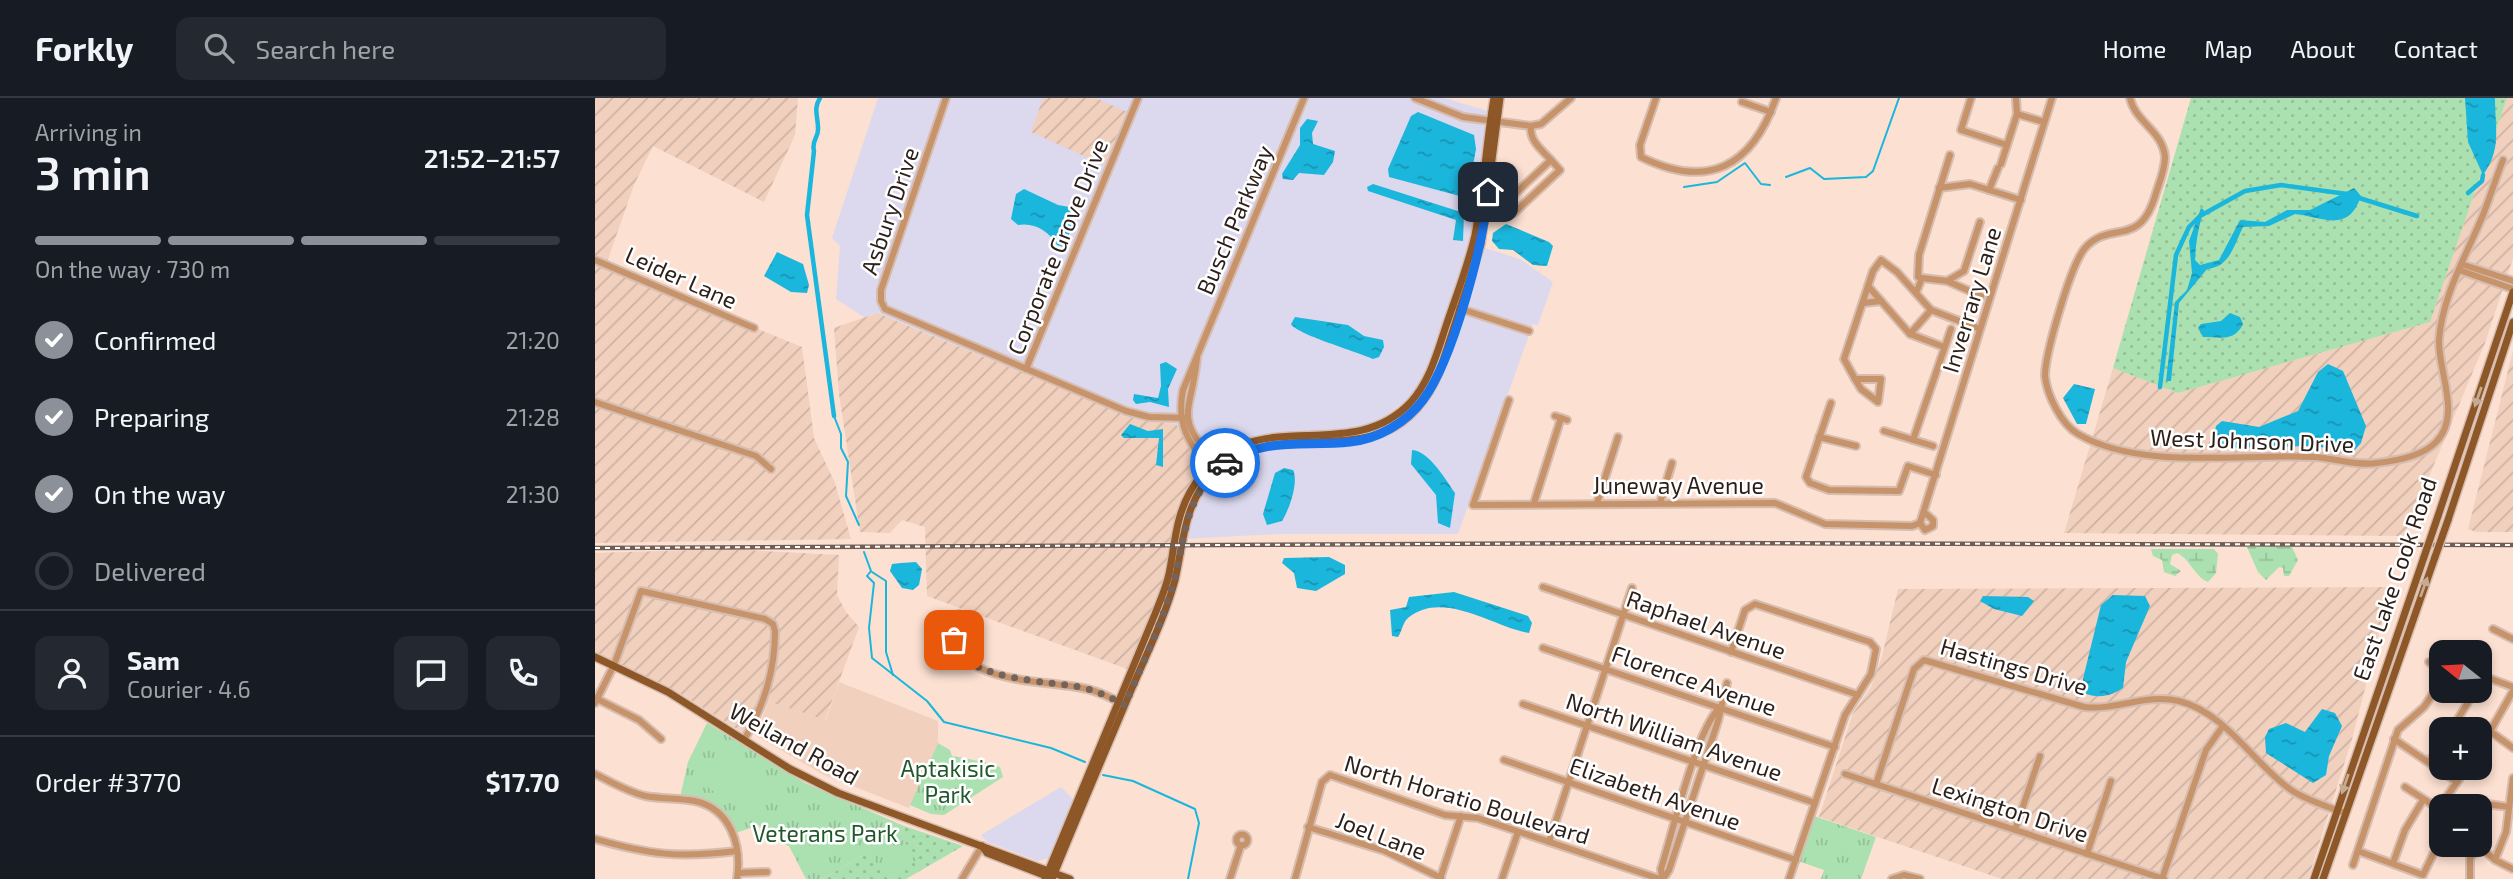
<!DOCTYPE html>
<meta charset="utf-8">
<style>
:root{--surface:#171b24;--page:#242831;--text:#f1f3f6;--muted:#9ea1a6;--line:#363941;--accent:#8c9099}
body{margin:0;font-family:"Exo 2",sans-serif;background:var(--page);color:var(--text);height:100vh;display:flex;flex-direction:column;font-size:26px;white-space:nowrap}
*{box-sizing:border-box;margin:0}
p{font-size:23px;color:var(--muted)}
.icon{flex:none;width:38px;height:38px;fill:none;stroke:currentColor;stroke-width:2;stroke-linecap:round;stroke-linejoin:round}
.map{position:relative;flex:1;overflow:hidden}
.panel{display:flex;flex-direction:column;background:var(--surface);width:595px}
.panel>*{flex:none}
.needle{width:46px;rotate:288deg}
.tools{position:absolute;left:1834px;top:542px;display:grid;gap:14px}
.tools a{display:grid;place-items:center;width:63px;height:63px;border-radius:14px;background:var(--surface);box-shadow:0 4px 10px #0003;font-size:35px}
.pin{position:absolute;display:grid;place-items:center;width:60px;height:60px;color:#fff;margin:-30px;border-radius:14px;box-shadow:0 4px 10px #0006}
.courier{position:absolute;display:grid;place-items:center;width:70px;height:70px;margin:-35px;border:5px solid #1a73e8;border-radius:50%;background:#fff;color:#222;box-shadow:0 2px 9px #0007}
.headline em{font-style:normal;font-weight:600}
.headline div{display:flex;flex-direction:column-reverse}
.headline{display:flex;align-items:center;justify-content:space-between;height:119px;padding:0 35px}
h1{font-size:46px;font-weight:600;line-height:52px}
.bar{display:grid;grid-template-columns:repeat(4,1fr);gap:10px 7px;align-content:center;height:84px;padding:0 35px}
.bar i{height:9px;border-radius:5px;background:var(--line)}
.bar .current{background:var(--accent)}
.bar p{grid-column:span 4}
.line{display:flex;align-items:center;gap:18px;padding:0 35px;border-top:2px solid var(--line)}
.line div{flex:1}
.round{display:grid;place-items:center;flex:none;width:74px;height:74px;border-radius:14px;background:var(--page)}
ol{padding:0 35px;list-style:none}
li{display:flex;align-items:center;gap:21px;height:77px}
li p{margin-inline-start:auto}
li .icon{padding:7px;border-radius:50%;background:var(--accent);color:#fff;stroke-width:4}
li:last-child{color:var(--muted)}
li i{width:38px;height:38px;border:4px solid var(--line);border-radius:50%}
header{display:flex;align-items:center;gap:42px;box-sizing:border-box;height:98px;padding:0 35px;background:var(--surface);border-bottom:2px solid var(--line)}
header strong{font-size:33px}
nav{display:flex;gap:38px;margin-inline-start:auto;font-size:24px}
.search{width:490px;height:63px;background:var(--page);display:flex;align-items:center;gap:18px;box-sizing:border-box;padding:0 24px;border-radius:14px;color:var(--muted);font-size:26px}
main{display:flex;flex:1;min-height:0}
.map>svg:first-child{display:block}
.commercial{fill:#dcd9ef}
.industrial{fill:url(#industrial-furrows)}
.built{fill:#f1d0be}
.grass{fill:url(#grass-dots)}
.wetland{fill:url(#wetland-marsh)}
.park{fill:url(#park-tufts)}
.pitch{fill:#abe0b0}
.water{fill:url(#water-ripples)}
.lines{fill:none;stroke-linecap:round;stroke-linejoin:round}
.stream{stroke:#1bb6dc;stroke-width:2}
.canal{stroke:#1bb6dc;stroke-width:4.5}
.minor-casing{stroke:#d7bdb0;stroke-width:10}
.major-casing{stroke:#d7bdb0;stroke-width:10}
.minor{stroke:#c7936a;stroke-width:6}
.major{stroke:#8d5727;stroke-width:7}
.rail-casing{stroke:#705e55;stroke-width:4.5}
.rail{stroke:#fff;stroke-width:2;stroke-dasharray:5;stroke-linecap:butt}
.major-bridge-casing{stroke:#d7bdb0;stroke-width:10;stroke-linecap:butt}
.major-bridge{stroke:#8d5727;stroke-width:7}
.oneway{fill:#c6ab93}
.done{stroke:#756359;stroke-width:7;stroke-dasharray:0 12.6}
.route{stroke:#1a73e8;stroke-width:9}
.labels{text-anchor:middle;stroke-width:5;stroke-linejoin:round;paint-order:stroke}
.street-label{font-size:23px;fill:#2c1f19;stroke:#fff}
.park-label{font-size:23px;fill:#21582b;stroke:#fff}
</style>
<header>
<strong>Forkly</strong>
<div class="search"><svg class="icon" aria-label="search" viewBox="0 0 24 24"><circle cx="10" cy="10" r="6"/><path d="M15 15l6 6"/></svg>Search here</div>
<nav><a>Home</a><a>Map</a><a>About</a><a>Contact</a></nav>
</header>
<main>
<section class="panel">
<div class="headline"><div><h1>3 min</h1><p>Arriving in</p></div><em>21:52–21:57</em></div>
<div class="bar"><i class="current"></i><i class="current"></i><i class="current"></i><i></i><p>On the way · 730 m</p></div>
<ol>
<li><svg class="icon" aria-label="check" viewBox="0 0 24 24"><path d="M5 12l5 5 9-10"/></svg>Confirmed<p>21:20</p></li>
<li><svg class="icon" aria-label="check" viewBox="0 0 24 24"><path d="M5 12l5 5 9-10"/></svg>Preparing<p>21:28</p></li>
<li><svg class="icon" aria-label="check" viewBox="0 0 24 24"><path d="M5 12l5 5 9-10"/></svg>On the way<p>21:30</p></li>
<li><i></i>Delivered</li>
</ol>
<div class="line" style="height:126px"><a class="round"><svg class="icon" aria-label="person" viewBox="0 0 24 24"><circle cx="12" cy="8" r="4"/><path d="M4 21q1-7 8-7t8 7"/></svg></a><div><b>Sam</b><p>Courier · 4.6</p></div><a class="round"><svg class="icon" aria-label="chat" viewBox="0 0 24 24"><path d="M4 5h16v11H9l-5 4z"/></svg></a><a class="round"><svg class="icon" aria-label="phone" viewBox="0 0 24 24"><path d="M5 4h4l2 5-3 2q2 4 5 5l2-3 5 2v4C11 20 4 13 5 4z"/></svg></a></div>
<div class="line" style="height:91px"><div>Order #3770</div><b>$17.70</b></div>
</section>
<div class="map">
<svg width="1918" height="781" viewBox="0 0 1918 781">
<defs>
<pattern id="industrial-furrows" width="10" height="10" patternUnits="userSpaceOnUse" patternTransform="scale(1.75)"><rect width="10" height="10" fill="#f1d0be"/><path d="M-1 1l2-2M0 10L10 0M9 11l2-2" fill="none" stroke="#cfb2a3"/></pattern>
<pattern id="grass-dots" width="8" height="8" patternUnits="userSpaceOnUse" patternTransform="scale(1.75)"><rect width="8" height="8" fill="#abe0b0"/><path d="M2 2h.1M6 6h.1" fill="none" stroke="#93c097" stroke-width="1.8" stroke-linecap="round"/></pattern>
<pattern id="wetland-marsh" width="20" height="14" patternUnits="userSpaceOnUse" patternTransform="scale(1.75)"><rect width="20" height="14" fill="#abe0b0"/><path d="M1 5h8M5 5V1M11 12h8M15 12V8" fill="none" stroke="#93c097"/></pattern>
<pattern id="park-tufts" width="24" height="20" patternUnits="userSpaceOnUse" patternTransform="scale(1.75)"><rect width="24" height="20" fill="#abe0b0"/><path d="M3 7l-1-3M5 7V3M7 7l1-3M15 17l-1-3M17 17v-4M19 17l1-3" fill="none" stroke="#93c097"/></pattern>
<pattern id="water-ripples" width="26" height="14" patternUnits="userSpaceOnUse" patternTransform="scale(1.75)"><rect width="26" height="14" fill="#1bb6dc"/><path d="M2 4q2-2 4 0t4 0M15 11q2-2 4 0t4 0" fill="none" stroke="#1893b2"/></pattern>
</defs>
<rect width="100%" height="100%" fill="#fce0d1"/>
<!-- commercial -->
<g class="commercial">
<polygon points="283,0 849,0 896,14 891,31 877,137 831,276 818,297 784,323 764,331 669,337 623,356 609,369 581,326 540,321 282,215 269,219 241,201 245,148 237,140"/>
<polygon points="887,149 925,161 958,184 943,227 938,226 863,436 684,436 589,441 596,414 613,384 640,362 668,350 770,344 792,335 825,311 844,281"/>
<polygon points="466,689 479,702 454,760 443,763 392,744 386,737"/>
</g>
<!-- industrial -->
<g class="industrial">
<polygon points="0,0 203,0 200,37 169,104 58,48 39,87 12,164 82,192 104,207 207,249 219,340 240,385 256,441 0,445"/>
<polygon points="448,0 501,0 532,14 509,67 436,34"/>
<polygon points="1912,0 1918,0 1918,160 1890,245 1809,438 1469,435 1518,270 1583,295 1835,224"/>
<polygon points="282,215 540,321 581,326 609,369 584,411 573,469 535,572 332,498 330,429 307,422 295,435 265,434 244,296 239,230"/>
<polygon points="1918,253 1918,434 1881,434 1873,431"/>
<polygon points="131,451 244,457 242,497 251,514 264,529 230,622 174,604 155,639 86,596 0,555 0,455"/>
<polygon points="1796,489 1757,641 1713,781 1407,781 1224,719 1258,615 1276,589 1287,558 1303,491"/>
</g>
<!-- built -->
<polygon class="built" points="244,584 343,623 343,645 314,710 227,676 160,637 174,604 231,622"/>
<!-- grass -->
<g class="grass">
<polygon points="1596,0 1912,0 1835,224 1583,295 1518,270"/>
<polygon points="309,728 368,748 311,781 227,781 274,754 324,762 305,739"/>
</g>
<!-- wetland -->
<g class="wetland">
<polygon points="1652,449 1697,449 1703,462 1694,478 1689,478 1688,470 1684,469 1671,482 1663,474"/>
<path d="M1556,451h63l4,5 -2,19 -8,9c-13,-5 -18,-23 -31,-29l-5,2 -2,9 11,7 -6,5 -11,-4 -2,-12 -9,-4z"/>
</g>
<!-- park -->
<g class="park">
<path d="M112,625l98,60 99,43 -4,11 19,22 -34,18 -16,-25 -47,27h-16l-17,-33 -19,-7 -6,1 -5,-15 -23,8c-11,-25 -30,-32 -56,-36l8,-35z"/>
<path d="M343,645l12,7 2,6c11,2 40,7 48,11l3,10 -59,38 -13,-1 -21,-9z"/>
<polygon points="1219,718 1281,739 1266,781 1226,781 1229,772 1203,763"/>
</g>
<!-- pitch -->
<g class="pitch">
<polygon points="124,658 169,688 150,715 105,684"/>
<circle cx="248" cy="742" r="13"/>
</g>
<!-- water -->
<g class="water">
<path d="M1870,0h30c0,31 7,51 -12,77l-15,-33z"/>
<polygon points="823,14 879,37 881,51 872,100 794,79 793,71 816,18"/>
<polygon points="712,21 723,23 717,35 718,46 740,53 738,64 729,77 704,75 698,82 688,81 687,76 705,47 705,30"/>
<polygon points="778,86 869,115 868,143 858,142 861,122 773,93 772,89"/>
<path d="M1759,90l7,8c-13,38 -38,21 -66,18l-26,12 -26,1c-9,18 -13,40 -36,42l-28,34 -8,78h-5l9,-79 12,-12 5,-17 -3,-32 12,-33 3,2c-6,18 -8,32 -9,50l5,5 19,-5 21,-40 25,2 22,-12h23z"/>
<path d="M429,91l34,16 17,3 1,9 -12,30 -7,-2c-8,-14 -23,-23 -39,-20l-7,-6 5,-25z"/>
<polygon points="911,126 954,144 958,148 952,168 938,167 918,152 904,151 897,143 898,135"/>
<polygon points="182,154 208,166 214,187 212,195 196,194 169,178"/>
<path d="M1635,215l10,4 3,7c-9,18 -22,13 -40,13l-5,-9 3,-4 20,-3z"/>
<path d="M700,219l53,8 16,11 19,4 1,7 -5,10 -6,2c-15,-7 -77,-25 -82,-35z"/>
<polygon points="571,264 582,271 573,291 574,309 555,304 541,306 538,302 539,296 563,300 566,288 565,266"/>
<polygon points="1733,266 1748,273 1771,328 1766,345 1759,353 1715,348 1624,350 1618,342 1621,328 1627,323 1664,329 1703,313 1723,274"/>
<polygon points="1479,286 1500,291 1491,326 1482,326 1468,300"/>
<polygon points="535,326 553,333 568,331 568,369 561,367 564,340 529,340 526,337"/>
<path d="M817,352c17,1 34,30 43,43l-5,35 -12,-5 -2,-28 -25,-31z"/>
<path d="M689,370l9,2c6,12 -4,40 -11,51l-15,4 -4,-11 12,-41z"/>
<polygon points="734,459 750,467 750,476 721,493 702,490 699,475 687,465 689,460"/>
<polygon points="306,465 321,464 327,471 324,487 318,492 307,490 295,473 297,466"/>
<path d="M859,494l74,24 4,7 -3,10c-36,-6 -86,-44 -121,-15 -5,4 -6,13 -10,19l-6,-1 -2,-26 16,-3 3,-10z"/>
<path d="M1518,497l32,1 5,10 -24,56 -3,26c-12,8 -24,11 -39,5l-3,-6 20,-82z"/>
<polygon points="1388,498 1433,499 1439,503 1427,518 1399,511 1385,503"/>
<polygon points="1727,611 1740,615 1747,628 1734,658 1731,677 1718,685 1671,655 1670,639 1674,631 1691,625 1710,634"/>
</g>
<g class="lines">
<!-- stream -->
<g class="stream">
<polyline points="1191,79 1215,70 1229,81 1271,79 1278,73 1304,0"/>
<polyline points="1089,89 1122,84 1150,65 1166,86 1175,87"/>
<polyline points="239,318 246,336 246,350 253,364 251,398 264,427"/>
<polyline points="269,454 276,473 272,478 279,485 274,530 277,560 332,603 349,624 456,650 490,664"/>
<polyline points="277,474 291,483 291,554 298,577"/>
<polyline points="508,677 538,683 600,711 604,725 593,781"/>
</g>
<!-- canal -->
<g class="canal">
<path d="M225,0c-7,11 -2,18 -2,30 1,10 -7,12 -4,23l-7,64 27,201"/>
<polyline points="1873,95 1887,83 1888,77"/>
<polyline points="1761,99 1822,118"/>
<polyline points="1565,289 1581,157 1594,129 1605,118 1650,93 1686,87 1752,96"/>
</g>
<defs>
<g id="minor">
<polyline points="351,0 286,192 286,203 290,211 531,313 554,319 592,320"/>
<polyline points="820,0 868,19 936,28 946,26 976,0"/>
<path d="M1061,0l-16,47 1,12c67,33 111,10 135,-59"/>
<polyline points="1376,0 1366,32 1412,47"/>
<path d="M1535,0c5,24 33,33 35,59 0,12 -5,24 -9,36 -16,57 -45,26 -71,55 -14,16 -40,106 -40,128 2,19 16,48 33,58 63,37 165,19 235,23 21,1 43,9 64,6 18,-2 46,-7 59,-21 26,-27 2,-70 3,-102 3,-44 28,-86 44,-125 7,-18 13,-37 20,-55"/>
<polyline points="1147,4 1176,14"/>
<polyline points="1422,16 1449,24"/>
<path d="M936,28c-2,15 11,24 20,34"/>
<polygon points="956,62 965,72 919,115 910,105"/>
<polyline points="1406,66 1422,16 1421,0"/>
<polyline points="1344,90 1375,86 1426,102"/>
<polyline points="1394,92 1403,70"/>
<polyline points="0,162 159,230"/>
<polyline points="1866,166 1918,183"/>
<polyline points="1864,172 1918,191"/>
<polyline points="1327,180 1352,183 1369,173 1385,124"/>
<polyline points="1352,183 1386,198"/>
<polyline points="1273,188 1315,236 1349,249"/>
<polyline points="1321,195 1327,180 1323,179 1324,157 1355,57"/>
<polyline points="1268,205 1286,203"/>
<polyline points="863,210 934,233"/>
<polyline points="1315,236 1336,212"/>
<path d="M602,260c-6,59 -25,55 20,108"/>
<polyline points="431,271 543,0"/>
<polyline points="1260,281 1249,261 1278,173 1286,162 1302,174 1336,212 1385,231"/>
<polygon points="1260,281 1286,281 1283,304 1266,291"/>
<polyline points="914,302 878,407 1180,405 1230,426 1317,428 1325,425"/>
<polyline points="0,304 161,358 176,371"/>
<polyline points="1236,305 1211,379 1215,385 1234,392 1304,393 1313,368 1341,377"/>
<polyline points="960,318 972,322"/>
<polyline points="1289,333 1338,348"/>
<polyline points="1224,339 1261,348"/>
<polyline points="1318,342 1356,231"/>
<path d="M618,373c-24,-26 -37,-46 -30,-81l121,-292"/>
<polyline points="939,405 966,320"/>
<polyline points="1002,405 1023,339"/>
<polyline points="1065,405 1077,365"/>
<polyline points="1325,425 1457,0"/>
<polyline points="1325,425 1330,432 1338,428 1338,422 1330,415"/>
<polyline points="948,489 1263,597"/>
<path d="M364,516c-24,70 79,65 123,74 14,2 28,9 41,16"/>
<polyline points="1898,531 1918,541"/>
<polyline points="948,550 1240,649"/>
<polyline points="1136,554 1150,512 1160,506 1275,544 1281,551 1276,576 1250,617 1194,781"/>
<polyline points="1885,581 1888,578 1918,589"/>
<polyline points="0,600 44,622 66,641"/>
<path d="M0,605l19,-38 27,-74 124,28 8,5 2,7c0,40 -11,74 -31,109"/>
<polyline points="928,606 1220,705"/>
<polyline points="1856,632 1880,593"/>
<polyline points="1896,634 1918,650"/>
<polyline points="1799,641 1862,684"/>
<polyline points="1885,651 1918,593"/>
<polyline points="909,662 1201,762"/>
<polyline points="1834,664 1846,646"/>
<path d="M0,676c16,8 33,18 50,22 17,3 34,2 50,5 36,8 47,45 42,78"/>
<polyline points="1250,676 1569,781"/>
<path d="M1281,686l38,-115 10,-9 160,47c32,4 62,-14 95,-6 47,12 74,62 112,89 17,11 35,16 54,23"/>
<polyline points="1810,689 1844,711"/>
<polyline points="1892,706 1914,709"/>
<polyline points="1843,711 1872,670"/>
<polyline points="713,729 790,753 846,780"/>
<polyline points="1420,732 1445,658"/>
<circle cx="647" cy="742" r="5.5"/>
<path d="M0,741c55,16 85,19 142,12"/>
<polyline points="954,744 1037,490"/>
<polyline points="1883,747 1900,762 1918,771"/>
<polyline points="1763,753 1828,777 1846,740"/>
<polyline points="1492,756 1516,683"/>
<polyline points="1900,762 1911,734 1918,680"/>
<polyline points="1798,765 1810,732 1828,702"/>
<polyline points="1758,767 1803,632 1829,609 1843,588 1845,573 1834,564"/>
<polyline points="143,775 172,774"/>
<polyline points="367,781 387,748"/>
<polyline points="635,781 646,747"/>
<polyline points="700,781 727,684 735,677 850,717 883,720 1065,781"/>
<polyline points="845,781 866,718"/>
<polyline points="907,781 923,734"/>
<path d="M1067,781l-1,-10c12,-38 34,-135 58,-161"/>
<polyline points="1068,781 1074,772 1123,623 1132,585"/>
<polyline points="1297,781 1309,777 1325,781"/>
<polyline points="1567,781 1611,652 1628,628"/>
<polyline points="1875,781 1875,760 1884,749"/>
</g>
<g id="major">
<polyline points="1843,418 1918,194"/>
<polyline points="1853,422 1918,224"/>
<polyline points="0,559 73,594 195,671 243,695 475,781"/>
<polyline points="387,748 392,755 454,779"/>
<path d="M450,781l110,-265c5,-13 11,-26 14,-40 6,-29 6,-55 21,-82 56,-98 156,-22 220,-89 20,-22 27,-50 36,-77 10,-30 22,-60 29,-91 9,-45 11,-92 19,-137"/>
<path d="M457,781c26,-64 53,-127 80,-191 15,-35 33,-71 43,-108 9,-40 9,-82 43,-111 72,-61 173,19 222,-99l41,-126 19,-146"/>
<polyline points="1719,781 1829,459"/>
<polyline points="1728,781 1840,459"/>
</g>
</defs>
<!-- minor casing -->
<use href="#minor" class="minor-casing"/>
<!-- major casing -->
<use href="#major" class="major-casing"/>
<!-- minor -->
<use href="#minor" class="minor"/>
<!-- major -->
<use href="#major" class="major"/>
<defs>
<polyline id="rail" points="0,450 1054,445 1918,447"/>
</defs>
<!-- rail casing -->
<use href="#rail" class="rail-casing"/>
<!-- rail -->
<use href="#rail" class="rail"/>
<defs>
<g id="major-bridge">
<polyline points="1829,459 1843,418"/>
<polyline points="1840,459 1853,422"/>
</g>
</defs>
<!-- major-bridge casing -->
<use href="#major-bridge" class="major-bridge-casing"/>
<!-- major-bridge -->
<use href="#major-bridge" class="major-bridge"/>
</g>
<!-- one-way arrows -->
<defs><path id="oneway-solid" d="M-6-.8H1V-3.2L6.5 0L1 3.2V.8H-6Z" transform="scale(1.75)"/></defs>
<g class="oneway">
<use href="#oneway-solid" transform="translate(1883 299) rotate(109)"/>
<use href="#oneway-solid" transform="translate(1829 489) rotate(-70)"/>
<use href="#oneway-solid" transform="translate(1750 686) rotate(109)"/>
</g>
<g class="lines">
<!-- done -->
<path class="done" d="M359,542c8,42 97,40 130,48 15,4 28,10 41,17 15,-36 33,-73 45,-111 16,-48 11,-97 55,-131"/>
<!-- route -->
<path class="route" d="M630,365c39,-26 81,-16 125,-21 28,-3 56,-19 73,-42 30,-40 61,-157 65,-208"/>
</g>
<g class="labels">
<!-- street labels -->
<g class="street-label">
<text transform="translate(295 113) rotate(-71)" y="8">Asbury Drive</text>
<text transform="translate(640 122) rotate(-67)" y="8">Busch Parkway</text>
<text transform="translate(463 149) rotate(-68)" y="8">Corporate Grove Drive</text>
<text transform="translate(86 180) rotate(24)" y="8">Leider Lane</text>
<text transform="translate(1377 202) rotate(-73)" y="8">Inverrary Lane</text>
<text transform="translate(1657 343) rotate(2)" y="8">West Johnson Drive</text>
<text x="1083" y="396">Juneway Avenue</text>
<text transform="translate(1800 481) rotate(-71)" y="8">East Lake Cook Road</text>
<text transform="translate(1111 527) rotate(19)" y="8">Raphael Avenue</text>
<text transform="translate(1419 569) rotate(16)" y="8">Hastings Drive</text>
<text transform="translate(1099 583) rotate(19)" y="8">Florence Avenue</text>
<text transform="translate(1079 639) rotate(19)" y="8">North William Avenue</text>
<text transform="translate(199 646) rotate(29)" y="8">Weiland Road</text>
<text transform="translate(1060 696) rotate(19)" y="8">Elizabeth Avenue</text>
<text transform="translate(872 702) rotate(17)" y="8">North Horatio Boulevard</text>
<text transform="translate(1415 712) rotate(18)" y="8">Lexington Drive</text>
<text transform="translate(786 738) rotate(21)" y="8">Joel Lane</text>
</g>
<!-- park labels -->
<g class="park-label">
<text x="353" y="679">Aptakisic<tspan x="353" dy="26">Park</tspan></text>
<text x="230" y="744">Veterans Park</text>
</g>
</g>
</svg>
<div class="tools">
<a><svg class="needle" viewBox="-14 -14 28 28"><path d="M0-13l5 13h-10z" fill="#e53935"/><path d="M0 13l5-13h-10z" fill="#9ea1a6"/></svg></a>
<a>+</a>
<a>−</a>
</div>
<div class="pin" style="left:359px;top:542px;background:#ea580c"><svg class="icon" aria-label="bag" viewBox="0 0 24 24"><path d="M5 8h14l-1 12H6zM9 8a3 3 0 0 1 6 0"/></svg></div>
<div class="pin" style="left:893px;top:94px;background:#1f2937"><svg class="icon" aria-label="home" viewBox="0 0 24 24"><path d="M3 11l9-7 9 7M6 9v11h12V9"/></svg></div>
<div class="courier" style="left:630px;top:365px"><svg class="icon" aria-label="car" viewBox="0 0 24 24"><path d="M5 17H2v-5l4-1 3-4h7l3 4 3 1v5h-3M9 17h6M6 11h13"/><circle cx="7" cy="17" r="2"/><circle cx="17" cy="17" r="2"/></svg></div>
</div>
</main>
